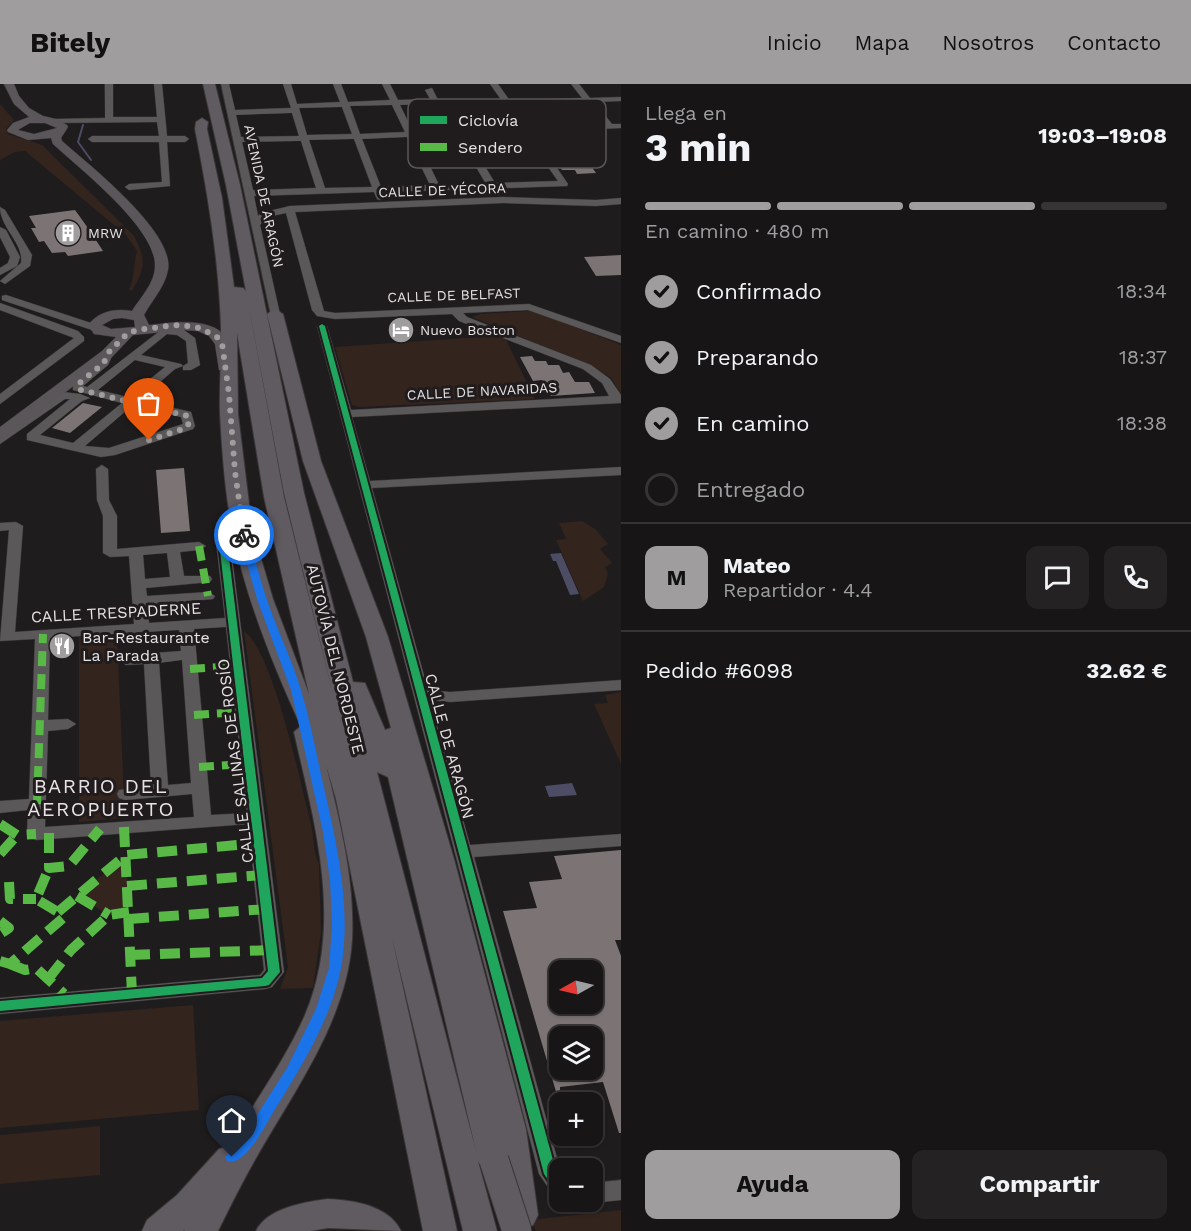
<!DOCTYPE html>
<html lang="es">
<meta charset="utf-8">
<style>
:root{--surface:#171516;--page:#242223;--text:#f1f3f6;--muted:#9e9fa1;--line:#363435;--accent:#a09d9e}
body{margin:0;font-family:"Work Sans",sans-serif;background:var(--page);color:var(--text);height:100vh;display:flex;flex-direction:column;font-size:22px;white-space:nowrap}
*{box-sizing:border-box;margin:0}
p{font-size:20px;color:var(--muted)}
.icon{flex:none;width:33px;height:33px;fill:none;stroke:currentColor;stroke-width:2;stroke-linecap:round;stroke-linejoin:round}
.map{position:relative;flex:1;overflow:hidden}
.side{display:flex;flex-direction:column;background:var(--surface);width:570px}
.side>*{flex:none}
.needle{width:39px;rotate:262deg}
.tools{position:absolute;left:549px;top:876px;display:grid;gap:12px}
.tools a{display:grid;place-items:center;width:54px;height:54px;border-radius:12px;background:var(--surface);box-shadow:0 2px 4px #0004,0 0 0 2px var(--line);font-size:30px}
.pin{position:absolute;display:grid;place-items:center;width:51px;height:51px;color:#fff;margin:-62px -26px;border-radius:50% 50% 50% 0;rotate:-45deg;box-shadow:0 0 6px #0007}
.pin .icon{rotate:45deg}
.courier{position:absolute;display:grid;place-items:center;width:60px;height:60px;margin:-30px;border:4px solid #1a73e8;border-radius:50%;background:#fff;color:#222;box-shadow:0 2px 8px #0007}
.summary em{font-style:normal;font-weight:700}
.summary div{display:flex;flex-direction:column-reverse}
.summary{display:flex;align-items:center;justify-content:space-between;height:102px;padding:0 24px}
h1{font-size:39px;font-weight:700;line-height:45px}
.bar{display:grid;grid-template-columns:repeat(4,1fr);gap:9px 6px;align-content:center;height:72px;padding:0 24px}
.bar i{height:8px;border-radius:4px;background:var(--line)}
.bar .active{background:var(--accent)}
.bar p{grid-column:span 4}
.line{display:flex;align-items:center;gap:15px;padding:0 24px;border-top:2px solid var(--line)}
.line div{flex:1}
.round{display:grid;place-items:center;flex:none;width:63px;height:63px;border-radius:12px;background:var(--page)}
ol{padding:0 24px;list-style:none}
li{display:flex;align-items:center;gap:18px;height:66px}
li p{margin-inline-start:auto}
li .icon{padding:6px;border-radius:50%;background:var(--accent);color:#111;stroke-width:4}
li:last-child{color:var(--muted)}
li i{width:33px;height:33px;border:3px solid var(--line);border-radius:50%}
.primary-button{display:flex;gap:12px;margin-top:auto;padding:12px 24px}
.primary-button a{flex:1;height:69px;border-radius:12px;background:var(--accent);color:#111;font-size:24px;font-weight:700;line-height:69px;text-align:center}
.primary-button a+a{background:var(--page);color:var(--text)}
header{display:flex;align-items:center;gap:36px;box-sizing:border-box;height:84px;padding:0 30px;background:var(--accent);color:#111}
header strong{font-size:28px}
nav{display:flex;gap:33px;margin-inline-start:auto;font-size:21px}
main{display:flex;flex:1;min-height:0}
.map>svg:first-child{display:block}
.green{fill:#33241d}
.water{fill:#4c4c64}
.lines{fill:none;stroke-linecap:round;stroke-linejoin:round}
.stream{stroke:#4c4c64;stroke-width:2}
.building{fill:#7c7474;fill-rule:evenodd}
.minor-casing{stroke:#393637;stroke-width:1}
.major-casing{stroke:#393637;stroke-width:1}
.highway-casing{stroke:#393637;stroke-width:2}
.minor{fill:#5a5859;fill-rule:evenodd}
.major{fill:#5a5659;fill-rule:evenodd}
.highway{fill:#605a61;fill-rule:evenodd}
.highway-bridge-casing{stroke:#393637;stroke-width:31;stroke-linecap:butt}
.highway-bridge{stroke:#605a61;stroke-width:29}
.quiet-far1{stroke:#58b947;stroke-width:8;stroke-dasharray:15 8;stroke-linecap:butt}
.quiet{stroke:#58b947;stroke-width:10;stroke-dasharray:20 10;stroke-linecap:butt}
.cycleway-casing{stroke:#201b1d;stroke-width:4}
.cycleway{fill:#20a55d;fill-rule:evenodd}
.route{fill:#1a73e8}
.done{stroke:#a09d9e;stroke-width:6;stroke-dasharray:0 10.8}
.labels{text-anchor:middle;stroke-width:6;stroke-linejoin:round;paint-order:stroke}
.far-street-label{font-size:14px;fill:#e5e2e4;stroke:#201b1d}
.far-poi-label{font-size:14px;fill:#e5e2e4;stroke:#201b1d;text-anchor:start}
.street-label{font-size:16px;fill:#e5e2e4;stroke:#201b1d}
.poi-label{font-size:16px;fill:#e5e2e4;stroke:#201b1d;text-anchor:start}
.quarter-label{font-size:20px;letter-spacing:1.5px;fill:#e9e2e5;stroke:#201b1d}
.key{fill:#201b1d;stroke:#5b5759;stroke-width:1.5}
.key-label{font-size:16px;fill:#e5e2e4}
</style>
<header>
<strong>Bitely</strong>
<nav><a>Inicio</a><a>Mapa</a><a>Nosotros</a><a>Contacto</a></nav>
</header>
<main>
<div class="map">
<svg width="621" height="1147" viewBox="0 0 621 1147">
<rect width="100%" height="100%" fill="#1f1c1d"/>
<!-- green -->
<g class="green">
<path d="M0,20l14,16 -8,9 2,5 34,11 92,91c13,24 11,32 -2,55l-3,-1c6,-13 4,-25 8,-39l-11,-16 -101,-84 -10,1 -15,8z"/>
<polygon points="529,227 538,228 621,261 621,310 611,294 592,282 472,233 480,230"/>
<polygon points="494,252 506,256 535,315 359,323 352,321 335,263"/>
<polygon points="582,437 595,445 608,460 600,465 612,479 605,483 608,490 604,503 583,517 556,456 566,455 559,439"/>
<path d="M244,547c29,20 57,154 67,193 3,13 2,28 8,40l2,68 -8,56 -33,1 8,-22z"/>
<polygon points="117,552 125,734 79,738 79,553"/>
<polygon points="621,608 621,680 594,620 608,619 605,611"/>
<polygon points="126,771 129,828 109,831 77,812"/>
<polygon points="193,921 199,1026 0,1044 0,937"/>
<polygon points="100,1042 100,1091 0,1100 0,1051"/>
<polygon points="621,1126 621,1147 536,1147 530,1136"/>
</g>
<!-- water -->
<g class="water">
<polygon points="561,469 579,510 570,511 556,477 553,477 550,470"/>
<polygon points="572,699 577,711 549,713 545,702"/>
</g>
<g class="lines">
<!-- stream -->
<polyline class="stream" points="83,41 78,58 91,76"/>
</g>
<!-- building -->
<g class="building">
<polygon points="585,74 596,89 577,90 575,86 562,86 554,75"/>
<polygon points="75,126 88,144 103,167 68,172 65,168 52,169 44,157 39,158 31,144 36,144 29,132"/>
<polygon points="621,171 621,191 596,192 584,173"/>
<polygon points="532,272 535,277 546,277 548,281 559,281 563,289 569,288 575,298 589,298 595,309 551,312 542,296 533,297 520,273"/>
<polygon points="83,319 102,323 70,349 52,344"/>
<polygon points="184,384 190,447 161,449 156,386"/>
<path d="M621,766v90h-6l6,16v177h-2l-16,-51 -43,5v8h-3l-54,-184 34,-3 -8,-26 33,-3 -8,-23zM560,886h32v34h-32zM560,952h32v34h-32z"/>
</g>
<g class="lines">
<defs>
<g id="minor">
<polygon points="105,0 113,0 113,33 157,33 154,0 162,0 167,52 185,52 189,55 185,58 167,58 170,102 129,106 125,103 129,100 162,98 159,58 92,58 88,55 92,52 159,52 157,38 53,39 49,37 53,35 105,34"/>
<path d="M221,0h8l6,26 56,-2 -8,-24h8l6,20 43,-2 -7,-18h8l7,18 42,-2 -8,-16h8l8,16 32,-1 -5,-9 7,-2 8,16 62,-3 -12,-17h8l12,17 72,-3 -11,-14h8l11,14 31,-1v4l-27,1 18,22h9v4l-89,4 36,52 -1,2 -184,6 2,5 -5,3 -3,-1 -3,-7 -120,4 4,20 3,-3 29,-7 213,-9 93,3 25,-2v6l-25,2 -93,-3 -208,9 29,99 11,2 194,-9 92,32v7l-93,-33 -65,3 4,4 124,48 19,14 11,16v8l-269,14 18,64 251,-14v8l-249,13 56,202 22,2 171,-12v10l-171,12 -20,-2 40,145 151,-11v12l-147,11 86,312v26l-8,-2 -13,-19 -222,-848 5,-3 5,3 24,84 258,-14 -7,-13 -19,-14 -124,-48 -7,-7 -117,5 -18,-3 -5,-6 -26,-97 -19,4 -7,8 20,89 -1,2h-8zM586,19l18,21 -75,4 -16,-22zM432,20l14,27 -33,1 -13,-27zM392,21l13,27 -45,2 -10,-28zM505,22l16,22 -67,3 -11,-23zM342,23l10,27 -45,1 -8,-27zM292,29l7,23 -58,1 -5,-22zM524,49l34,48 -63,2 -29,-48zM458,52l28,48 -47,1 -23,-48zM407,53l23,48 -49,2 -19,-48zM354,55l18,48 -47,1 -16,-48zM301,57l15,47 -63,2 -11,-48z"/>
<path d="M0,123l5,3 27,45 -2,11 -25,18 -5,-3 21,-18c3,-20 -21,-35 -21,-56z"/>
<polygon points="0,143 6,146 20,173 17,182 0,191 0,184 8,179 10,173 0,153"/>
<polygon points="6,211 100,242 101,244 96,247 92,246 2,216 2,212"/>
<polygon points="0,219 78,247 84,253 84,257 0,320 0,310 74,254 0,226"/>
<path d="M165,243l19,3 11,8 5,27 -9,5h-8v-4l5,-3 -2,-22 -9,-6 -10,-1 -26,21 40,9 2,2 -8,3 -36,31 52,12 4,14 -2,3 -78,26 -14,2 -74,-17v-6l43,-35h-5l-65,45v-10l63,-42 17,2 10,4 -8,3 -42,34 33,8 49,-40 -49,-13v-7l26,-21 4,-10h8l2,2 -5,11 -25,21 4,1zM135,276l30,7 -37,30 -30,-7zM133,321l48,12 2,7 -74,24 -24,-2z"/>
<path d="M102,381l6,4 1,31 8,16v33l82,-7 7,4 -7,4 -19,2 4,24h26l2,3 -2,3 -64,6 1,8 61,-4 7,4 -2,3 -66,6 2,18 76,-5 -10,-85 7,-4 7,4 55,439 -12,15 -7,2 -265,25v-16l260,-23 4,-5 -16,-146 -212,16 -6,-2 -3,-4 1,-24 -28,3v-12l29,-2 6,-160 -35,2 9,-111 -9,1v-8l16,-1 7,4 -8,106 119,-8 -5,-68 -19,1 -7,-4v-37l-6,-16 -1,-31zM167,469l3,24 -25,2 -2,-24zM226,543l21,186 -36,2 -17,-186zM179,546l2,21 -55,4 -8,5 8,5 18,-1 7,122 -32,4 -2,4 2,4 6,2 67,-6 2,23 -149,10 3,-96 20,-2 8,-5 -8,-5 -20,1 2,-82zM182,576l9,123 -23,2 -9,-122z"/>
<polygon points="621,1096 621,1116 592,1119 589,1118 592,1118 592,1099"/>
</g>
<path id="major" d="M4,0h10l5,12 10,12 14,8 13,3 11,6 1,2 -7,11 1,3c27,24 113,91 106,129 -3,17 -16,30 -24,45l5,10c26,-3 77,-11 82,26 0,7 1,13 -2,19h-10l-4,-26 -6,-8 -11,-5 -14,-1 -51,5 -21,22 -106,80 -6,2v-12l102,-76 14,-14 -22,-3 -6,-9c11,-14 27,-17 44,-14 8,-13 23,-28 23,-45 1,-38 -75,-97 -102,-122l-2,-6 -23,2 -20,-8 -1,-2 6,-7 16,-6 -15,-13zM30,39h15l12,5 -23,6 -16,-4zM122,234l12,2 1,7 -24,2 -9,-4 11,-6z"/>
<g id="highway">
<path d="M203,0h12l25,101 64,308 49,189 12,1 20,47 6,-2 -25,-91 -63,-176 -36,-147 8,-5 8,5 38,147 67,176 66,222 72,270 12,86 -5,10 -12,5 -12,-5 -5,-10 -5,-43 -5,2 -11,-4 -5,-9 19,70h-34l-71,-293 65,293h-34l-87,-432 -10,-34c14,57 29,116 26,175 -5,80 -58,151 -96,218 -14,24 -26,49 -38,73h-34l1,-2 -2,2h-41l5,-11 30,-25 42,-46 10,-3c25,-44 56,-85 76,-131 39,-92 10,-190 -11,-283l7,-6c-28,-61 -57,-132 -69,-198 -7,-35 -10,-77 -12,-114 -1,-28 2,-57 1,-86 -2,-67 -13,-133 -26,-199l1,-7 6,-4 6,4 -1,7 15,69 12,89 9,1 3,3 38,206 52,209 -52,-213 -58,-308zM237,249l27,164 45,197 -36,-95 -21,-71 -14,-114zM377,688l11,5 88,374z"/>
<path d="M328,1115c26,1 61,7 73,32l-73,-3 -18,3h-54c11,-23 49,-29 72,-32z"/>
</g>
</defs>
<!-- minor casing -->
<use href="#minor" class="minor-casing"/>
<!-- major casing -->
<use href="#major" class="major-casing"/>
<!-- highway casing -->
<use href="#highway" class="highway-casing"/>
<!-- minor -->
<use href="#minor" class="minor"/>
<!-- major -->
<use href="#major" class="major"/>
<!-- highway -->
<use href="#highway" class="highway"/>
<defs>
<polyline id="highway-bridge" points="494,1076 517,1147"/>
</defs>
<!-- highway-bridge casing -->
<use href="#highway-bridge" class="highway-bridge-casing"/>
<!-- highway-bridge -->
<use href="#highway-bridge" class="highway-bridge"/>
<!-- quiet-far1 -->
<g class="quiet-far1">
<polyline points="199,462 208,512"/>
<polyline points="190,585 239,582"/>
<polyline points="194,631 242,628"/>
<polyline points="199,683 243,680"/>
<polyline points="37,720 43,550"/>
</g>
<!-- quiet -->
<g class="quiet">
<polyline points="0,740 17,751 36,750"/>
<polyline points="124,743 132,910"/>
<polyline points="49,749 49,784 69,782 100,745"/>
<polyline points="0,770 17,751"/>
<polyline points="9,798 10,815 36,815"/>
<polyline points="127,802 263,791"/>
<polyline points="77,812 109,831"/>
<polyline points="58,828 126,771 260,759"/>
<polyline points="129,835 267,825"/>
<polyline points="0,837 9,844 0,850"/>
<polyline points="130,871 272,866"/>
<polyline points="0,877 10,880 63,834 58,828 36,815 49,784"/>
<polyline points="10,880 25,886 36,884 64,910"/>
<polyline points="49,894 71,866 109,831 129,828"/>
</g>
<defs>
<g id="cycleway">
<polygon points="322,240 325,242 556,1087 560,1092 560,1108 555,1106 544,1090 319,242"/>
<polygon points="219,447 222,447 226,449 280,888 269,901 265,902 0,927 0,917 262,894 268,887 218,449"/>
</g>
</defs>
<!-- cycleway casing -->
<use href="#cycleway" class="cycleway-casing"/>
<!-- cycleway -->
<use href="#cycleway" class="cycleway"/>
</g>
<!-- route -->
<path class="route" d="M244,448l4,3c6,21 12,44 19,65 10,30 25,59 34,90 11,36 17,74 26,111 12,53 24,113 14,167 -10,53 -42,102 -70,148 -7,12 -27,51 -44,45l-2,-4 18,-20 44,-69 29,-59 13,-41 3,-43 -2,-45 -7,-48 -32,-142 -34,-91 -18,-64z"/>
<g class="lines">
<!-- done -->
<polyline class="done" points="149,356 186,344 189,339 188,332 81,306 77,301 104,279 107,270 128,249 138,246 174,241 187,242 200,244 217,253 222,259 229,310 235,388 244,451"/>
</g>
<!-- icons -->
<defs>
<symbol id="building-disc" viewBox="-11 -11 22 22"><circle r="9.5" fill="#a09d9e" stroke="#201b1d"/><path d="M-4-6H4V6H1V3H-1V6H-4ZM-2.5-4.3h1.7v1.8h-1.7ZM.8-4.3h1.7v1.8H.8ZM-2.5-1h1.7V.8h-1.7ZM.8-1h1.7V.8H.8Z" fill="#fff"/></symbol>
<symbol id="hotel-disc" viewBox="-11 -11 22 22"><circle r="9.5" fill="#a09d9e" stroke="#201b1d"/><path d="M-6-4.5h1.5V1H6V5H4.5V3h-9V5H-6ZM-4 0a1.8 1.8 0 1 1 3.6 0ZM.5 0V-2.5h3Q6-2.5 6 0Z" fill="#fff"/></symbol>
<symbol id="restaurant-disc" viewBox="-11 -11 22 22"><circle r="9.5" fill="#a09d9e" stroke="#201b1d"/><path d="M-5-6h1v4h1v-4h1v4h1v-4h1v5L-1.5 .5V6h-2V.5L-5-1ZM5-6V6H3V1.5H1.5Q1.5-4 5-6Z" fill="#fff"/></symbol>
</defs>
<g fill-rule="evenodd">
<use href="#building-disc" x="53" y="134" width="30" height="30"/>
<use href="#hotel-disc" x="386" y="231" width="30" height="30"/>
<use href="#restaurant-disc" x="47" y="547" width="30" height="30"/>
</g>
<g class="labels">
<!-- far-street labels -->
<g class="far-street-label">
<text transform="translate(442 106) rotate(-2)" y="5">CALLE DE YÉCORA</text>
<text transform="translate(264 112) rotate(78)" y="5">AVENIDA DE ARAGÓN</text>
<text transform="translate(454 211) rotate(-2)" y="5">CALLE DE BELFAST</text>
<text transform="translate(482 307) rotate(-3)" y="5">CALLE DE NAVARIDAS</text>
</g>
<!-- far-poi labels -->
<g class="far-poi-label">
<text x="88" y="154">MRW</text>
<text x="420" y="251">Nuevo Boston</text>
</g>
<!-- street labels -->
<g class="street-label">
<text transform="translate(116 528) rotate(-3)" y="6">CALLE TRESPADERNE</text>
<text transform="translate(336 575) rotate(76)" y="6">AUTOVÍA DEL NORDESTE</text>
<text transform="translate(450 662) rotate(75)" y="6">CALLE DE ARAGÓN</text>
<text transform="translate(235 677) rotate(-97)" y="6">CALLE SALINAS DE ROSÍO</text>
</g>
<!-- poi labels -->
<g class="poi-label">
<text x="82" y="559">Bar-Restaurante<tspan x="82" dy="18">La Parada</tspan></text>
</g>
<!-- quarter labels -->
<g class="quarter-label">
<text x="101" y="709">BARRIO DEL<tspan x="101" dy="23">AEROPUERTO</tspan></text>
</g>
</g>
<!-- legend -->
<rect x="408" y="15" width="198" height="69" rx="9" class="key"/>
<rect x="420" y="32" width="27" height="8" fill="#20a55d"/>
<rect x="420" y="59" width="27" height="8" fill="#58b947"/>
<g class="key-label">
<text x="458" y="42">Ciclovía</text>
<text x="458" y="69">Sendero</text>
</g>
</svg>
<div class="tools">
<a><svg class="needle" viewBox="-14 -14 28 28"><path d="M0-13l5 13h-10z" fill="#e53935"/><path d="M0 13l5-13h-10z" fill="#9e9fa1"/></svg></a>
<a><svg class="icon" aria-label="layers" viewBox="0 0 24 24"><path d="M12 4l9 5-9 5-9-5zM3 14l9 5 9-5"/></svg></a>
<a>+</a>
<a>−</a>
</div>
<div class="pin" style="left:149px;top:356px;background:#ea580c"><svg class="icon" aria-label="bag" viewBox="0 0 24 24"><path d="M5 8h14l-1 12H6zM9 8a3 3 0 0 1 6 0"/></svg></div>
<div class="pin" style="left:232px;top:1073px;background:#1f2937"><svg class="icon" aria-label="home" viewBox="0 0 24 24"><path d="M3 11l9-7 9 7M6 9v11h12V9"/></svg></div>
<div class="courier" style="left:244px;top:451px"><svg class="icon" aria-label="bike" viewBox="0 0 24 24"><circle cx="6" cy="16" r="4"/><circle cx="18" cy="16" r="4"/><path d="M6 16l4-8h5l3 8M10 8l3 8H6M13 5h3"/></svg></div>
</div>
<section class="side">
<div class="summary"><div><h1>3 min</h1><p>Llega en</p></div><em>19:03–19:08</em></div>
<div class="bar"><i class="active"></i><i class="active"></i><i class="active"></i><i></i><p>En camino · 480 m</p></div>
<ol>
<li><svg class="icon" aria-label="check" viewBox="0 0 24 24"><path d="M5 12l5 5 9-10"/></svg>Confirmado<p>18:34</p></li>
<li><svg class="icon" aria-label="check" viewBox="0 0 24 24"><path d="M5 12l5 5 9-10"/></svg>Preparando<p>18:37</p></li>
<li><svg class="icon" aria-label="check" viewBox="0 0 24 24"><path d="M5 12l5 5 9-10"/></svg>En camino<p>18:38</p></li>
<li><i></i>Entregado</li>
</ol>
<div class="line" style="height:108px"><b class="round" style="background:var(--accent);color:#111">M</b><div><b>Mateo</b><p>Repartidor · 4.4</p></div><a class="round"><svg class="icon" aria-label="chat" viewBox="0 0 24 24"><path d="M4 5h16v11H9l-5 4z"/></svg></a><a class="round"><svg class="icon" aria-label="phone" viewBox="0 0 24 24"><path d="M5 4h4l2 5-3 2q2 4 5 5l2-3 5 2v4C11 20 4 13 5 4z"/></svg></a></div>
<div class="line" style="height:78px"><div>Pedido #6098</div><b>32.62 €</b></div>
<div class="primary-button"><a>Ayuda</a><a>Compartir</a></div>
</section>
</main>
